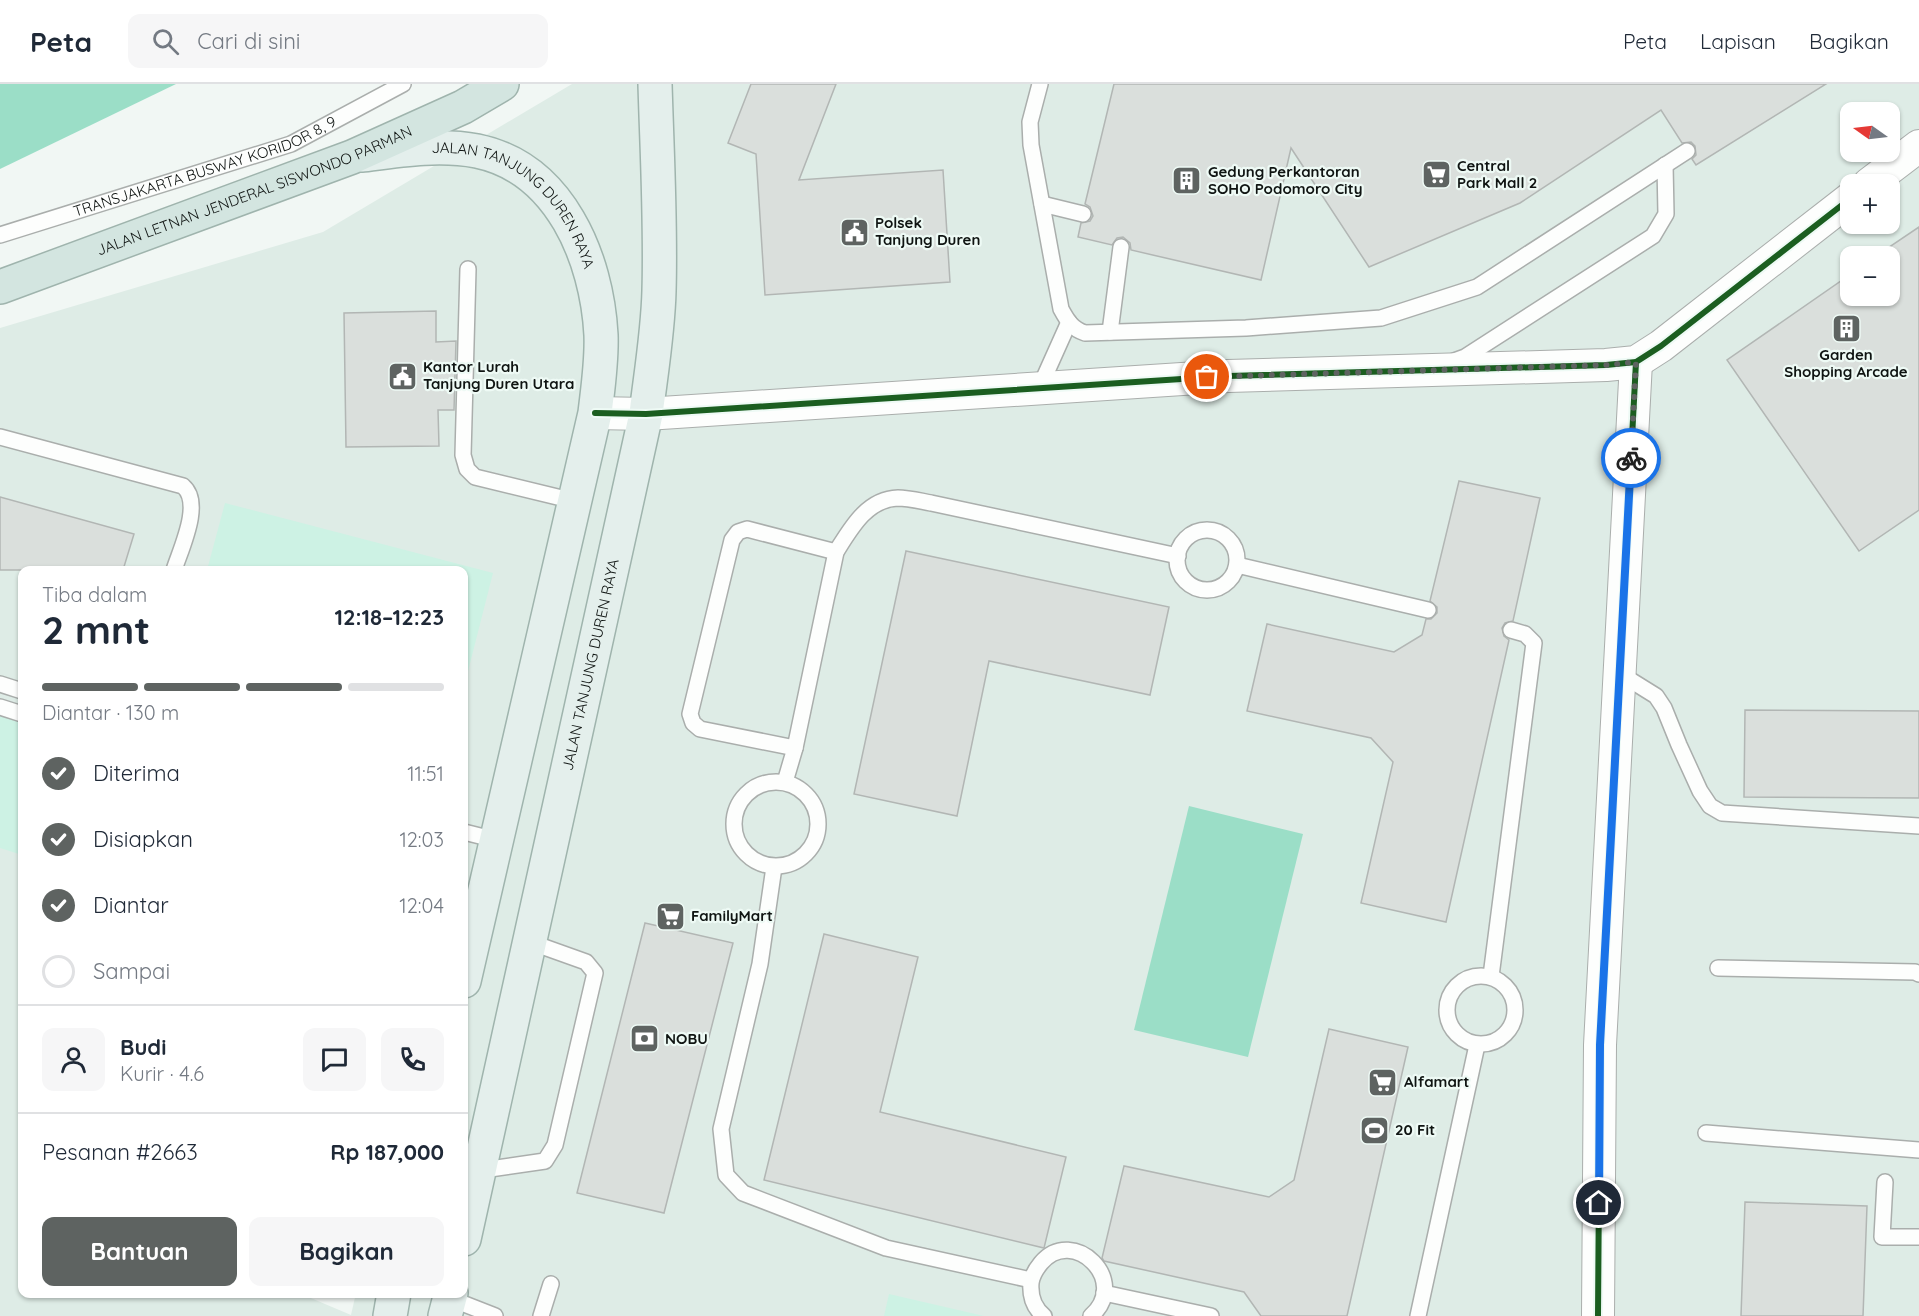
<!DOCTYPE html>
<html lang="id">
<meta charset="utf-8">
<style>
:root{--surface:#fff;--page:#f6f6f7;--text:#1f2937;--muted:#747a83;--line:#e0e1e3;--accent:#5e6361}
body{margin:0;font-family:Quicksand,sans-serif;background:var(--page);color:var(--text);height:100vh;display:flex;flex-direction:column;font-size:22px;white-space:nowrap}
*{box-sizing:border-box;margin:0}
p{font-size:20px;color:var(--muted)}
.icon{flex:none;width:33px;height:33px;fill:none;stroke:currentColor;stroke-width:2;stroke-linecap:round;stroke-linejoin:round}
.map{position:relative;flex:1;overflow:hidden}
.side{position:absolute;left:18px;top:482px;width:450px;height:732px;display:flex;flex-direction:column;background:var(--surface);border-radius:12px;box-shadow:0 2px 4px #0004}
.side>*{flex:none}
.needle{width:39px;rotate:284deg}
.fabs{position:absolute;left:1840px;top:18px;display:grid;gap:12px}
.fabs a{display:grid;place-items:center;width:60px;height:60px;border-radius:12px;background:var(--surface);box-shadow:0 2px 4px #0004;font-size:30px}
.pin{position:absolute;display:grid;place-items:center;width:51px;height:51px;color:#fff;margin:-26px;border:3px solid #fff;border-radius:50%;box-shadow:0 2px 6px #0007}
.courier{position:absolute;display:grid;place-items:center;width:60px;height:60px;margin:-30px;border:4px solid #1a73e8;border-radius:50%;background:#fff;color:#222;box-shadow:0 2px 8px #0007}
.summary em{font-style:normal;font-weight:800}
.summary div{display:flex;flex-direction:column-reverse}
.summary{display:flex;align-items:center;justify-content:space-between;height:102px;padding:0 24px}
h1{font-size:39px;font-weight:800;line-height:45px}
.bar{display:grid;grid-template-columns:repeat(4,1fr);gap:9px 6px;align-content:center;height:72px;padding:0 24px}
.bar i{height:8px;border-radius:4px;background:var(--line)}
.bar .current{background:var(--accent)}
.bar p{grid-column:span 4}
.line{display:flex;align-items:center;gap:15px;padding:0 24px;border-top:2px solid var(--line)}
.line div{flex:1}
.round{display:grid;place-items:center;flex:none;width:63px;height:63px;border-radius:12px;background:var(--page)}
ol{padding:0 24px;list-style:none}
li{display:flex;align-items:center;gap:18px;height:66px}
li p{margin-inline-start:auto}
li .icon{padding:6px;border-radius:50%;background:var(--accent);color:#fff;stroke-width:4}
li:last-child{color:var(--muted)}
li i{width:33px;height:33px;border:3px solid var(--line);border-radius:50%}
.button{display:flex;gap:12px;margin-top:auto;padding:12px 24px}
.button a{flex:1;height:69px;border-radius:12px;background:var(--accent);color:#fff;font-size:24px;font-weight:800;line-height:69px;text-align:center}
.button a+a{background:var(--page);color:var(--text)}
header{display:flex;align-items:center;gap:36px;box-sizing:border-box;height:84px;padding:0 30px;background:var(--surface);border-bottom:2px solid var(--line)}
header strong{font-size:28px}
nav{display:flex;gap:33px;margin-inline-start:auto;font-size:21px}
.search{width:420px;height:54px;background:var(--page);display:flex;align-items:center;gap:15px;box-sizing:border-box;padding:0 21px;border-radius:12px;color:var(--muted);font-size:22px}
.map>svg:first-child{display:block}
.built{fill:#deece6;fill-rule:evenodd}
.green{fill:#cdf2e4}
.water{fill:#9bdec7}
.building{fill:#dadfdc;stroke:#b2b6b4;stroke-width:1.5}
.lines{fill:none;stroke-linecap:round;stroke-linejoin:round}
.lane-casing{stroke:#aaaeac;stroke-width:18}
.street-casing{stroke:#aaaeac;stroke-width:34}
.primary-casing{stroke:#9fb4ad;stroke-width:36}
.highway-casing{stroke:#9fb4ad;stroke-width:36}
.lane{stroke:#fdfefd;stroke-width:15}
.street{stroke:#fdfefd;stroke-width:32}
.primary{stroke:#e4efec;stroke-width:33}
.highway{stroke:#d3e5e0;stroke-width:33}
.cycleway-casing{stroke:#eefaf5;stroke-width:10}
.cycleway{stroke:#1b5e20;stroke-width:6}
.done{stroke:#5e6361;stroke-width:6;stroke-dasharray:0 10.8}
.route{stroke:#1a73e8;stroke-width:8}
.labels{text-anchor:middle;stroke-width:4.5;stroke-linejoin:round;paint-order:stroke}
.street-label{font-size:15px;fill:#0f1412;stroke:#eefaf5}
.poi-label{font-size:15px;font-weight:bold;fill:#0f1412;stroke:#eefaf5;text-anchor:start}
</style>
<header>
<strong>Peta</strong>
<div class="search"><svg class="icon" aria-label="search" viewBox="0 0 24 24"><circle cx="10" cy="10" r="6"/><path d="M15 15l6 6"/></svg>Cari di sini</div>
<nav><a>Peta</a><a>Lapisan</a><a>Bagikan</a></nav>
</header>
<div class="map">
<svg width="1919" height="1232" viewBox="0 0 1919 1232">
<rect width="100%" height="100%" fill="#f1f7f4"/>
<!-- built -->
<path class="built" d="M572,0h1347v1232h-1919v-988l323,-96zM1851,28h39v40h-39zM1851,100h39v40h-39zM1851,172h39v40h-39zM22,486h442v723h-108l-5,22 -52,-22h-277z"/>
<!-- green -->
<g class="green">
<polygon points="225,419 493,489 464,603 464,486 207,486"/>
<polygon points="0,631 22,637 22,771 0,764"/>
<polygon points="889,1210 984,1232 884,1232"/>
</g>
<!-- water -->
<g class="water">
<polygon points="0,0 176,0 0,85"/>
<polygon points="1189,722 1303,750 1248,973 1134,946"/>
</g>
<!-- building -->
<g class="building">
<polygon points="751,0 836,0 799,96 943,86 950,198 765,211 756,70 728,59"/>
<polygon points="1114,0 1826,0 1696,81 1692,75 1696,71 1695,62 1691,58 1682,59 1661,26 1520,119 1369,183 1291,64 1261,196 1131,166 1130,159 1123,153 1117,154 1112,161 1078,153 1081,139 1090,137 1093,132 1090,123 1085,120"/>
<polygon points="1919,143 1919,426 1859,467 1727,276 1851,190 1851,212 1890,212 1890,172 1876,172"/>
<polygon points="436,227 436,258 456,257 454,326 438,326 439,362 346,363 344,229"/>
<polygon points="1459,397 1540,414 1513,537 1505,539 1502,544 1504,552 1509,556 1446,838 1361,819 1393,678 1371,654 1247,627 1267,540 1394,568 1422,551 1426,535 1431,535 1437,529 1437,523 1430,517"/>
<polygon points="0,413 134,450 123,486 0,486"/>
<polygon points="906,467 1169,523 1150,611 989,577 957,732 854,710"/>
<polygon points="1745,626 1919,627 1919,714 1744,713"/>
<polygon points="645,839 733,859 664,1129 577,1109"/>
<polygon points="824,850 918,873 880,1028 1066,1073 1044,1164 764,1096"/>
<polygon points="1329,945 1408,963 1347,1232 1261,1232 1244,1208 1104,1177 1102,1174 1124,1082 1269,1113 1294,1096"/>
<polygon points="1745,1118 1867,1122 1863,1232 1741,1232"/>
</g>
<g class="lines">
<defs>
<g id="lane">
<path d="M1040,0l-10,38 1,23 30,164c6,11 11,20 24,24l161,-5 135,-10 96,-31 210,-136"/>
<polyline points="1042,120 1083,130"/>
<path id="s1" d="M0,151l291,-91 112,-60"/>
<polyline points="468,185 463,371 467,385 475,393 574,417"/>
<polyline points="1110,248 1121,163"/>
<polyline points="1454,277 1465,273 1653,152 1666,130 1665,81"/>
<polyline points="1039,305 1069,238"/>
<path d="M0,353l183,49c20,17 -2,62 -9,84"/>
<circle cx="1207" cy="476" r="30"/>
<polyline points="1237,481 1428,526"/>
<polyline points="1619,589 1656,612 1664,624 1679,661 1700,707 1710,722 1722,729 1919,742"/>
<polyline points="0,600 22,607"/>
<polyline points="0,623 22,630"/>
<polyline points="795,664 700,645 693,639 690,630 732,456 738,448 747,445 836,468"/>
<circle cx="776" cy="740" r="42"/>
<path d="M785,698l10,-34 41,-196c15,-24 31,-53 62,-54 10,0 22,3 33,5l247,53"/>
<polyline points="464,748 496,756"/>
<polyline points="774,783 760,880 721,1045 726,1091 743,1109 886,1164 1031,1196"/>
<polyline points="1718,884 1915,888 1919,890"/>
<circle cx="1481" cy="926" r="34"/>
<polyline points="1491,892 1534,559 1525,550 1511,546"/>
<polyline points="1706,1049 1919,1066"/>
<polyline points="476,1087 545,1077 555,1061 595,889 586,878 530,858"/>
<polyline points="1885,1098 1882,1153 1919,1153"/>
<polyline points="1104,1209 1211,1232"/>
<polyline points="449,1214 495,1232"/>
<polyline points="541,1232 551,1200"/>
<path d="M1044,1232c-10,-8 -14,-20 -13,-33 1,-8 5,-14 10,-20 32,-38 90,18 50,53"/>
<polyline points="1418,1232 1477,961"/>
</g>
<g id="street">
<polyline points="1869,100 1919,62"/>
<polyline points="595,329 646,330 1228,292 1606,281 1636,278 1661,262 1851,114"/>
<polyline points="1598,1232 1600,961 1636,278"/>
</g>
<g id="primary">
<path id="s2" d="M363,71c38,-5 76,-11 114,-4 83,17 120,107 124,184 1,26 -3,52 -6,78l-131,568"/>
<path id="s3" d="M464,1155l182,-825c5,-41 12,-82 13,-123 2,-69 -2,-138 -4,-207"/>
<polyline points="390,1232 394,1209"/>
<polyline points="445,1232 451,1209"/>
</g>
<g id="highway">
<path id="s4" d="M0,203l352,-130 111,-50 39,-23"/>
</g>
</defs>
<!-- lane casing -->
<use href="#lane" class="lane-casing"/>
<!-- street casing -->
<use href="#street" class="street-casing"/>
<!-- primary casing -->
<use href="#primary" class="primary-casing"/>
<!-- highway casing -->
<use href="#highway" class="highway-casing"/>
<!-- lane -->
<use href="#lane" class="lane"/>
<!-- street -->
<use href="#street" class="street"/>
<!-- primary -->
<use href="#primary" class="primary"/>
<!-- highway -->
<use href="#highway" class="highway"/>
<defs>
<g id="cycleway">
<polyline points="595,329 646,330 1228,292 1606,281 1636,278 1661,262 1851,114"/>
<polyline points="1598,1232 1600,961 1636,278"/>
</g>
</defs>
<!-- cycleway casing -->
<use href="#cycleway" class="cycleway-casing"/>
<!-- cycleway -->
<use href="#cycleway" class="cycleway"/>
</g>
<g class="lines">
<!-- done -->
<polyline class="done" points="1207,293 1606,281 1636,278 1631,374"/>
<!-- route -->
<polyline class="route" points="1599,1119 1600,961 1631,374"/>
</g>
<!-- icons -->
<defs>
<symbol id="supermarket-square" viewBox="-11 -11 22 22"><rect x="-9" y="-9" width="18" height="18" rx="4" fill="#5e6361" stroke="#eefaf5"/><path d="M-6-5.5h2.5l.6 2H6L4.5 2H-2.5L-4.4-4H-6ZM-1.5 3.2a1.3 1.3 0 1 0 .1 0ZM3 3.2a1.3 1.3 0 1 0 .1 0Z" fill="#fff"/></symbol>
<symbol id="building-square" viewBox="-11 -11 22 22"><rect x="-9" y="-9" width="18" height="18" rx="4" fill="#5e6361" stroke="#eefaf5"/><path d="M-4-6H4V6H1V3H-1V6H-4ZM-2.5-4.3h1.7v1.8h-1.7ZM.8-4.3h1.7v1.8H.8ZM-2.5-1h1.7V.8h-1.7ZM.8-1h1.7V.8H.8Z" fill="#fff"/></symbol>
<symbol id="civic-square" viewBox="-11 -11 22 22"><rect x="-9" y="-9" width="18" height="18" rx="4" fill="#5e6361" stroke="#eefaf5"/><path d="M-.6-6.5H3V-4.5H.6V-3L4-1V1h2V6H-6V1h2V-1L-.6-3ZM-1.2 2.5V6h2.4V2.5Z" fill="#fff"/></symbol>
<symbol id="bank-square" viewBox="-11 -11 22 22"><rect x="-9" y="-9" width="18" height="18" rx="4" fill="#5e6361" stroke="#eefaf5"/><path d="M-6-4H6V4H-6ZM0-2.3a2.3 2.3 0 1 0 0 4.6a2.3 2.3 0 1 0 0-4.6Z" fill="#fff"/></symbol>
<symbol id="stadium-square" viewBox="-11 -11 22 22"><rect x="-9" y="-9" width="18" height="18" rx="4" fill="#5e6361" stroke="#eefaf5"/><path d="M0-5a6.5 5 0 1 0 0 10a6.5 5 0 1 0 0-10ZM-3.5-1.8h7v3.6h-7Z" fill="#fff"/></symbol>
</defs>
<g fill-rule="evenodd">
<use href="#supermarket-square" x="1420" y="74" width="33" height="33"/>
<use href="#building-square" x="1170" y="80" width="33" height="33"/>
<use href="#civic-square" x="838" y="132" width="33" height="33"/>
<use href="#building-square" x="1830" y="228" width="33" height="33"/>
<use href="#civic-square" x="386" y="276" width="33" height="33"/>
<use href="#supermarket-square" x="654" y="816" width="33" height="33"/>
<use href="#bank-square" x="628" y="938" width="33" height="33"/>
<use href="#supermarket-square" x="1366" y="982" width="33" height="33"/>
<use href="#stadium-square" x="1358" y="1030" width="33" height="33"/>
</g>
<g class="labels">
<!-- street labels -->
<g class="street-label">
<text dy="5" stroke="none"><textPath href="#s1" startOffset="216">TRANSJAKARTA BUSWAY KORIDOR 8, 9</textPath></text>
<text dy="5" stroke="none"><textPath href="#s4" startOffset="272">JALAN LETNAN JENDERAL SISWONDO PARMAN</textPath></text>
<text dy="5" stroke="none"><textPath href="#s2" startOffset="177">JALAN TANJUNG DUREN RAYA</textPath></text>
<text dy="5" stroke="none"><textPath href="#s3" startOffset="588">JALAN TANJUNG DUREN RAYA</textPath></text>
</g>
<!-- poi labels -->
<g class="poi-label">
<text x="1457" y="87">Central<tspan x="1457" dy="17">Park Mall 2</tspan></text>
<text x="1208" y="93">Gedung Perkantoran<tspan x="1208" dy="17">SOHO Podomoro City</tspan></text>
<text x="875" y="144">Polsek<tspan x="875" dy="17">Tanjung Duren</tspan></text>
<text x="1846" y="276" text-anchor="middle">Garden<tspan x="1846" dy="17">Shopping Arcade</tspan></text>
<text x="423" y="288">Kantor Lurah<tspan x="423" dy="17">Tanjung Duren Utara</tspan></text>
<text x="691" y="837">FamilyMart</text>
<text x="665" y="960">NOBU</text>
<text x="1404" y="1003">Alfamart</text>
<text x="1395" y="1051">20 Fit</text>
</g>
</g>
</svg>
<div class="fabs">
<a><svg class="needle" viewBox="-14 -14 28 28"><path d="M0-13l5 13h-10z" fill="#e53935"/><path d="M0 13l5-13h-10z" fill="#747a83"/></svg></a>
<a>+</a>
<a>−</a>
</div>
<div class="pin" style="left:1207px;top:293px;background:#ea580c"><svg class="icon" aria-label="bag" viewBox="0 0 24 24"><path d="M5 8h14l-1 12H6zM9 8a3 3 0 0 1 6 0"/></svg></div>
<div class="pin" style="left:1599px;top:1119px;background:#1f2937"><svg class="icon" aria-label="home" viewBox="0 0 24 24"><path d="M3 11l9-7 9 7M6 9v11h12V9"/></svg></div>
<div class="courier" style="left:1631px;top:374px"><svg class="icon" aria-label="bike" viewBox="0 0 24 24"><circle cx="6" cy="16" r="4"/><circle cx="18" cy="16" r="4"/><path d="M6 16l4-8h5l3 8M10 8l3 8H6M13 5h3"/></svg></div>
<section class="side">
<div class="summary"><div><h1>2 mnt</h1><p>Tiba dalam</p></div><em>12:18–12:23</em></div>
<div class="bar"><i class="current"></i><i class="current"></i><i class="current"></i><i></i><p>Diantar · 130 m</p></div>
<ol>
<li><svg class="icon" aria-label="check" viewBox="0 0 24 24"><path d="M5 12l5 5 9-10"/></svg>Diterima<p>11:51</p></li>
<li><svg class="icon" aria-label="check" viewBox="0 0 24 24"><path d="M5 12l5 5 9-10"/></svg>Disiapkan<p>12:03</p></li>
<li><svg class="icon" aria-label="check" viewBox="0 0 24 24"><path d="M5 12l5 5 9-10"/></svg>Diantar<p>12:04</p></li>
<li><i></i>Sampai</li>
</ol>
<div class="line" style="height:108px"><a class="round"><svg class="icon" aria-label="person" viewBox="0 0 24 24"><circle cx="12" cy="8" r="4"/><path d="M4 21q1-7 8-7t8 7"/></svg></a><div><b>Budi</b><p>Kurir · 4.6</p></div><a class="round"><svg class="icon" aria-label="chat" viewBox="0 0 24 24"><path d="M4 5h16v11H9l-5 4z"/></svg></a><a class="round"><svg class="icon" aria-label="phone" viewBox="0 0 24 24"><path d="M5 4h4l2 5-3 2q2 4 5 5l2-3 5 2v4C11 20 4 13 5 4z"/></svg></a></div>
<div class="line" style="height:78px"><div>Pesanan #2663</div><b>Rp 187,000</b></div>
<div class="button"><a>Bantuan</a><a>Bagikan</a></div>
</section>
</div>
